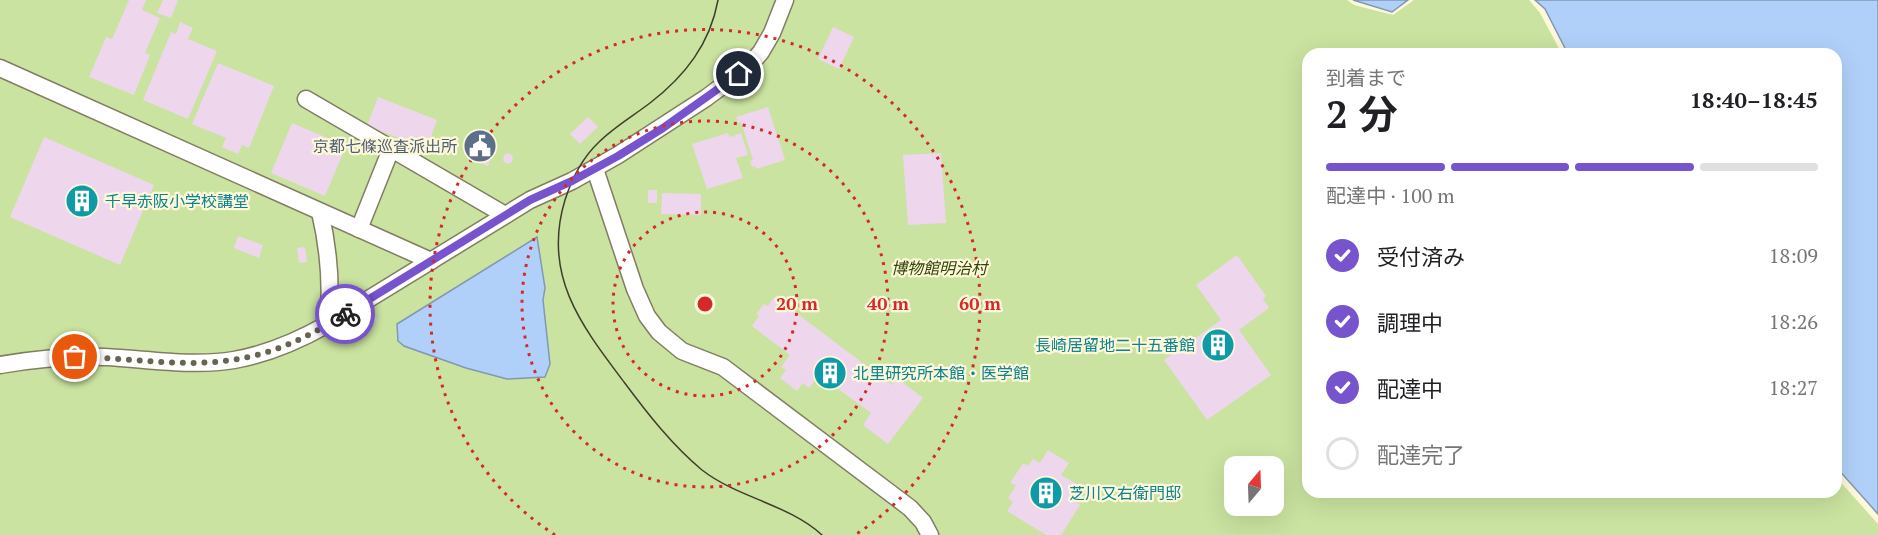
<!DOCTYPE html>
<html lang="ja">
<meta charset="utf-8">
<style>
:root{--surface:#fff;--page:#f2f2f2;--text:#202124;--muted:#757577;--line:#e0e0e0;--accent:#7753cd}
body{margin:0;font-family:"PT Serif","Noto Sans JP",serif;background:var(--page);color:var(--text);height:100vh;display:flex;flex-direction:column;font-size:22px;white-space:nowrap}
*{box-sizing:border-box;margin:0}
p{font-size:20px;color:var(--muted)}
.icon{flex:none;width:33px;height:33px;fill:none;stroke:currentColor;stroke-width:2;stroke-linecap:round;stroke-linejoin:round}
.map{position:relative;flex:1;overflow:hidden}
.sheet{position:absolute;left:1302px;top:48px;width:540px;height:450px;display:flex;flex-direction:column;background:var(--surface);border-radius:18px;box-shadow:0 6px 24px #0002}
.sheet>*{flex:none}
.needle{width:39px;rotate:19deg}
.tools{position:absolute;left:1224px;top:456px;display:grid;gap:12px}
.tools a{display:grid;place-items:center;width:60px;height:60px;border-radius:12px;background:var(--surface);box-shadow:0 6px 24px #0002;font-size:30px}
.pin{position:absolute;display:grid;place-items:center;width:51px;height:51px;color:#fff;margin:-26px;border:3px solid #fff;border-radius:50%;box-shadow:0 2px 6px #0007}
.courier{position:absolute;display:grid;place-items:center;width:60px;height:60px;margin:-30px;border:4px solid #7753cd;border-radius:50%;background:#fff;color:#222;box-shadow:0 2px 8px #0007}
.head em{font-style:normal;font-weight:700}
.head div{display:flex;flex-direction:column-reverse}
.head{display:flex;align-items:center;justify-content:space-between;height:102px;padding:0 24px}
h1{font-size:39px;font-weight:700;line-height:45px}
.bar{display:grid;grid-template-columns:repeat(4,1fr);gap:9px 6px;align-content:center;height:72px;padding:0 24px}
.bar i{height:8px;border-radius:4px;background:var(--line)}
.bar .selected{background:var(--accent)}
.bar p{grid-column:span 4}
ol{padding:0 24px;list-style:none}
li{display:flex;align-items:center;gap:18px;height:66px}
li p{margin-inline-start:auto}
li .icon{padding:6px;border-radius:50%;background:var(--accent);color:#fff;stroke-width:4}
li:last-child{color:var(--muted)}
li i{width:33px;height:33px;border:3px solid var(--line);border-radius:50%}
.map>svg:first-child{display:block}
.green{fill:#cae3a0;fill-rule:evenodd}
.water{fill:#b1d0f9;stroke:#8298b1;stroke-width:1.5}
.building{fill:#eed6ed}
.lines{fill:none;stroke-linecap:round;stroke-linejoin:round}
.lane-casing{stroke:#827d62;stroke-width:19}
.lane{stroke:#fff;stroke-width:16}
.tram{stroke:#403d2f;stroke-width:1.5}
.done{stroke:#676452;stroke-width:6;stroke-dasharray:0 10.8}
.route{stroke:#7753cd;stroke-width:8}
.ring{fill:none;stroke:#d62828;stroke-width:3;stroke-dasharray:3 6}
.labels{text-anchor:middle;stroke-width:4.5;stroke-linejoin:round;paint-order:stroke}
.service-label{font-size:16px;fill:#4e5e75;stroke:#fdf8d9;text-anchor:end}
.culture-label{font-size:16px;fill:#0d838f;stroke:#fdf8d9;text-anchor:start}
.park-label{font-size:16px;font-style:italic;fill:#324307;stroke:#fdf8d9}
.centre{fill:#d62828;stroke:#fdf8d9;stroke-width:3}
.ring-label{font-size:18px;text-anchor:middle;font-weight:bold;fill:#d62828;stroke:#fdf8d9;stroke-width:4.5;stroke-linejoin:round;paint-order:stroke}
</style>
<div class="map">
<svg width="1878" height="535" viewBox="0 0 1878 535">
<rect width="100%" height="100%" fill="#fdf8d9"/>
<!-- green -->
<path class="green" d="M0,0h1347l7,5 39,10 21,-15h115l11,13 22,41h-254v438h528v-15l42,47v11h-1878zM1234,466h40v40h-40z"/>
<!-- water -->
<g class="water">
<polygon points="1353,0 1408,0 1392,12"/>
<polygon points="1535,0 1878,0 1878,514 1836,467 1836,54 1568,54 1545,9"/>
<polygon points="537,237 545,288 543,300 550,364 545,377 507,379 466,368 404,346 398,341 397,324"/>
</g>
<!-- building -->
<g class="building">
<polygon points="129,0 146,0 142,10 160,18 145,53 150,55 134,95 89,77 106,37 112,39"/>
<polygon points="163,0 178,0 171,18 157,13"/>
<polygon points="180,22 193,28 188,39 217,51 188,119 143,100 171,32 176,34"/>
<polygon points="833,27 854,37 839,69 818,59"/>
<polygon points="218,63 274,86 249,148 242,145 238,154 222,147 226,138 192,124"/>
<polygon points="378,97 437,120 427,148 367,126"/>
<polygon points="768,107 785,160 756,169 755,166 752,167 750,161 753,160 741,122 738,123 736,117"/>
<polygon points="588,117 598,127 580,144 570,134"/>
<polygon points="292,123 346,146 325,196 271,173"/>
<polygon points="470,133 496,143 488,166 471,160 474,154 463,150"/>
<polygon points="728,133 730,137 741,133 748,155 736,158 743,178 707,189 692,144"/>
<polygon points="44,137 154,185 120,265 10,217"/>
<polygon points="509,153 513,156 512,162 508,164 503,161 504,155"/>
<polygon points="941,153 946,223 908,225 903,155"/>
<rect x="648" y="190" width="9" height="13"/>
<polygon points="662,193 701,194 701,215 661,214"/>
<polygon points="238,236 263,245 259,258 234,248"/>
<polygon points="305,247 307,262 299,263 297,248"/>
<polygon points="1237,255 1266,296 1263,299 1269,308 1239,330 1271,375 1207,420 1164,360 1221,320 1196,285"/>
<polygon points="775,297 892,385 897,378 923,398 888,444 863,425 871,413 819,375 809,388 803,383 797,391 780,378 786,370 781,367 790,355 752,326 759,316 756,314 764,304 767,306"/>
<polygon points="373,314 377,320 367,327 363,321"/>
<polygon points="1048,450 1069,463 1061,475 1084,488 1075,502 1080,505 1061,535 1046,535 1007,511 1013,502 1008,498 1016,485 1010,483 1023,463 1028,466 1033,459 1040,463"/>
</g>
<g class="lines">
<defs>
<g id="lane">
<polyline points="0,68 431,261"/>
<polyline points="306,99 505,215"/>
<polyline points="595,169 635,289 647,316 659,332 682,351 723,367 910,508 923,522 930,535"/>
<path d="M320,212c9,38 12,73 8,112"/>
<polyline points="359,229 391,149"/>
<path d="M0,365c35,-6 70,-9 105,-8 43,2 87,10 129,3 34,-6 64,-19 94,-36l202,-124 42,-19 46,-26 88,-57 43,-32 12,-14 11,-19 13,-33"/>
</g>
</defs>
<!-- lane casing -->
<use href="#lane" class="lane-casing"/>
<!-- lane -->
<use href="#lane" class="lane"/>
<!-- tram -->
<path class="tram" d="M718,0c-8,44 -33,76 -68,103 -17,13 -36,24 -51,39 -17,16 -27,36 -34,58 -23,75 16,125 59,182 23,31 48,63 78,88 36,28 86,34 120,65"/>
</g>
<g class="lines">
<!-- done -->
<path class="done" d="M75,357c52,0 105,11 156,3 42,-5 79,-24 114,-46"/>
<!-- route -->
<polyline class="route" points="345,314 530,200 572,181 618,156 663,128 739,74"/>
</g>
<!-- distance rings -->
<g class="ring">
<circle cx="705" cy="304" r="92"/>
<circle cx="705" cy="304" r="183"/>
<path d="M555 535A275 275 0 1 1 855 535"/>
</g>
<!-- icons -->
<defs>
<symbol id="civic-disc" viewBox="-11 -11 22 22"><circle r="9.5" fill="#5c6f8a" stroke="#fdf8d9"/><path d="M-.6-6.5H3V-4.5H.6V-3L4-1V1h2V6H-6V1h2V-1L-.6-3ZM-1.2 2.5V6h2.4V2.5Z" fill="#fff"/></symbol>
<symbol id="building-disc" viewBox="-11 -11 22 22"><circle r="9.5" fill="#0f9aa8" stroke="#fdf8d9"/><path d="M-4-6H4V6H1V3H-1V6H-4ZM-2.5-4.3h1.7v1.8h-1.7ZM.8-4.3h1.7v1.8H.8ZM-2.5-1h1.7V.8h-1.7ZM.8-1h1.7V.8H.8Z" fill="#fff"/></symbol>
</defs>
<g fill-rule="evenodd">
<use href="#civic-disc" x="461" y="127" width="38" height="38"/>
<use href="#building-disc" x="63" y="182" width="38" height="38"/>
<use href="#building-disc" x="1199" y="326" width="38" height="38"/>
<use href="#building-disc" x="811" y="354" width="38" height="38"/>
<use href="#building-disc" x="1027" y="474" width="38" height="38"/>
</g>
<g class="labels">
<!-- service labels -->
<g class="service-label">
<text x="457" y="152">京都七條巡査派出所</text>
</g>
<!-- culture labels -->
<g class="culture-label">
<text x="105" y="207">千早赤阪小学校講堂</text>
<text x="1195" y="351" text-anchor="end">長崎居留地二十五番館</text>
<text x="853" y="379">北里研究所本館・医学館</text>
<text x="1069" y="499">芝川又右衛門邸</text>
</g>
<!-- park labels -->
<g class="park-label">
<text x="939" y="274">博物館明治村</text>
</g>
</g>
<circle cx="705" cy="304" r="9" class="centre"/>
<g class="ring-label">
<text x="797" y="310">20 m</text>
<text x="888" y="310">40 m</text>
<text x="980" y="310">60 m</text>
</g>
</svg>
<div class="tools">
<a><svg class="needle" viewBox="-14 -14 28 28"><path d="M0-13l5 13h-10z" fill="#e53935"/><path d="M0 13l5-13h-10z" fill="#757577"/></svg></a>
</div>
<div class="pin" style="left:75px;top:357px;background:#ea580c"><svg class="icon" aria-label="bag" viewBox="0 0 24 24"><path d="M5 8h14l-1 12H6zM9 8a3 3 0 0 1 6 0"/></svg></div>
<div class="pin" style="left:739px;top:74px;background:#1f2937"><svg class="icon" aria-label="home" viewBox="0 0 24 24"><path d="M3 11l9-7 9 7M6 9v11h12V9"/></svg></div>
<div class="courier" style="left:345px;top:314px"><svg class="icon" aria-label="bike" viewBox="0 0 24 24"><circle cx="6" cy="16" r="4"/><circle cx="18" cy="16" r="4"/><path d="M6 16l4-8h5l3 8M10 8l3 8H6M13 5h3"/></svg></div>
<section class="sheet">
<div class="head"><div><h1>2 分</h1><p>到着まで</p></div><em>18:40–18:45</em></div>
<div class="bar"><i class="selected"></i><i class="selected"></i><i class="selected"></i><i></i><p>配達中 · 100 m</p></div>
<ol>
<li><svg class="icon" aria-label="check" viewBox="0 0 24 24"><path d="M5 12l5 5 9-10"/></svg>受付済み<p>18:09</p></li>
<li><svg class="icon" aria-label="check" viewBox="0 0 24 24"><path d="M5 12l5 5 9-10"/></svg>調理中<p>18:26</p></li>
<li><svg class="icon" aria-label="check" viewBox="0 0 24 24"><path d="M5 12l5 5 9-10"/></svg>配達中<p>18:27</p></li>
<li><i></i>配達完了</li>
</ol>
</section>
</div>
